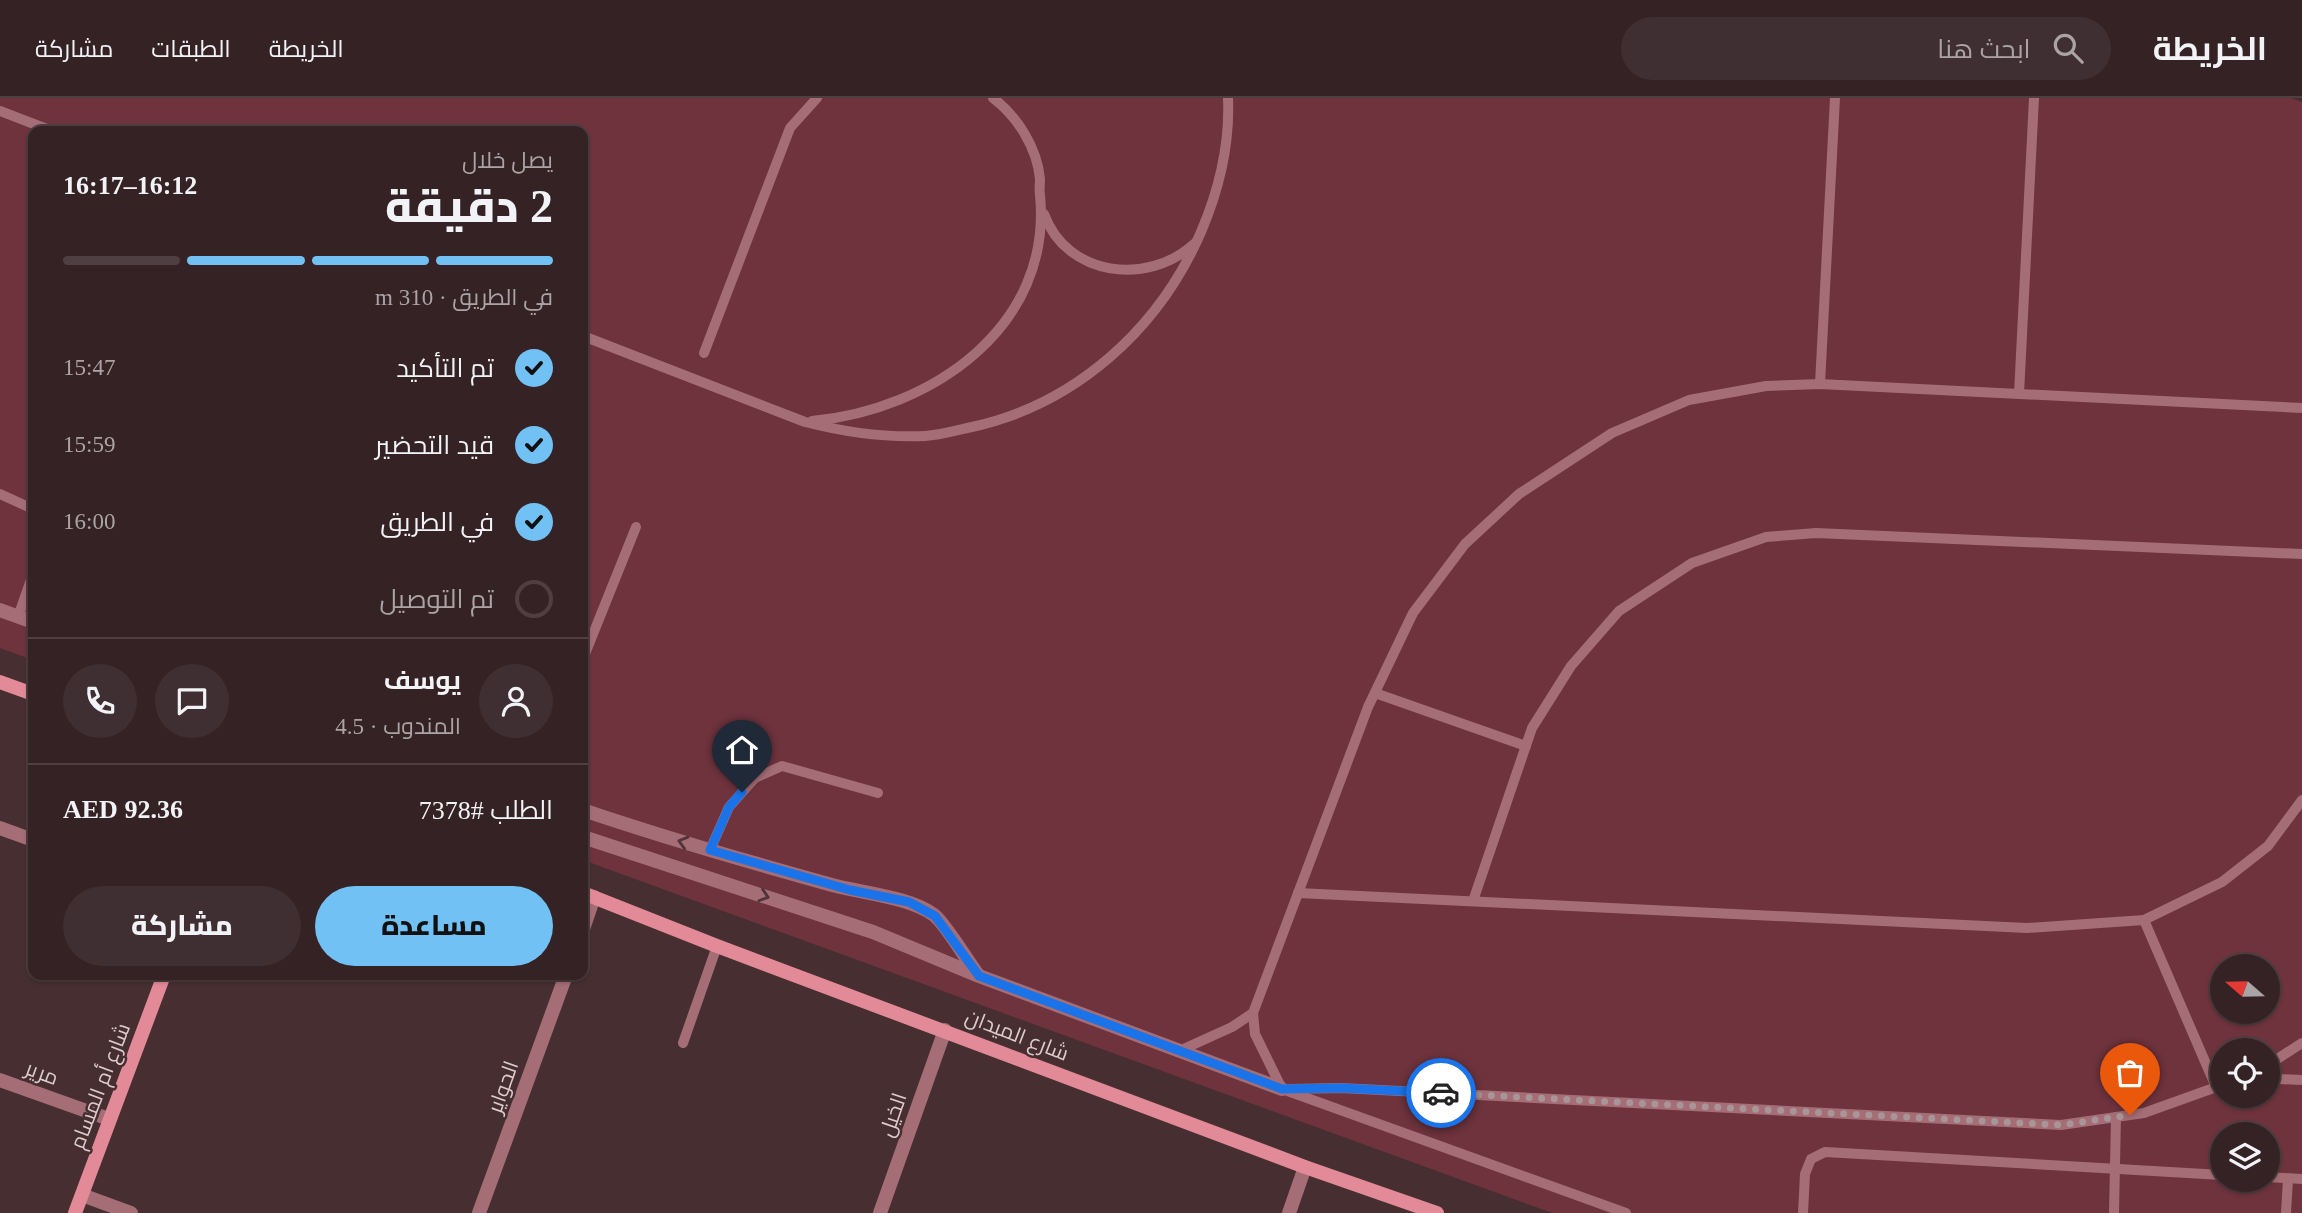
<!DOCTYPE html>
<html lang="ar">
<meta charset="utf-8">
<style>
:root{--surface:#352225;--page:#402f32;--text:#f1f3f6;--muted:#aaa4a7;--line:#4f3f42;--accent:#72c1f5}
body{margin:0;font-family:"Times New Roman",Cairo,serif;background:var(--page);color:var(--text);direction:rtl;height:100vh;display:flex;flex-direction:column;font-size:26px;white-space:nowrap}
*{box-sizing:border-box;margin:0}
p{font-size:23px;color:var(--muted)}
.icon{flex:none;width:38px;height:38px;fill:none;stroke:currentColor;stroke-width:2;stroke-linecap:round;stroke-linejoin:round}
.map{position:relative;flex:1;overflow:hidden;direction:ltr}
.sheet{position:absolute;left:28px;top:28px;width:560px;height:854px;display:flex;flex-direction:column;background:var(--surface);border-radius:14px;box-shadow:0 2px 5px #0004,0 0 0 2px var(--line);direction:rtl}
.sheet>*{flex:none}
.needle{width:46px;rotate:290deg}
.controls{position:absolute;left:2210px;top:856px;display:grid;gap:14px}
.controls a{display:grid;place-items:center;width:70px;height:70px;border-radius:50%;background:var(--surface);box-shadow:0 2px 5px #0004,0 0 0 2px var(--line);font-size:35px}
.pin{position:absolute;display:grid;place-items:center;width:60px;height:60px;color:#fff;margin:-72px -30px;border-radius:50% 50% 50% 0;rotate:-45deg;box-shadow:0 0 7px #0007}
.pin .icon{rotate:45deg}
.courier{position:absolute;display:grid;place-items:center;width:70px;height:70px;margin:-35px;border:5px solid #1a73e8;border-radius:50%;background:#fff;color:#222;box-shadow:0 2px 9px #0007}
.summary em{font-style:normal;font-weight:800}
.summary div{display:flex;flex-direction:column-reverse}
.summary{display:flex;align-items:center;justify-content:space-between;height:119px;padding:0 35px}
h1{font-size:46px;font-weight:800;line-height:52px}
.bar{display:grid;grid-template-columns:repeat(4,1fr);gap:10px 7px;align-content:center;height:84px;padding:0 35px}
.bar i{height:9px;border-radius:5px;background:var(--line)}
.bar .active{background:var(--accent)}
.bar p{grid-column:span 4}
.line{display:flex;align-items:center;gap:18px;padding:0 35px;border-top:2px solid var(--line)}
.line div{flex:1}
.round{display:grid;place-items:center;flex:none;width:74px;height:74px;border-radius:37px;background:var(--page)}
ol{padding:0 35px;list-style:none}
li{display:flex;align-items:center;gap:21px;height:77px}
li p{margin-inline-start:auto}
li .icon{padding:7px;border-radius:50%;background:var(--accent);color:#111;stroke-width:4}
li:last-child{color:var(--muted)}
li i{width:38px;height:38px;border:4px solid var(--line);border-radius:50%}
.cta{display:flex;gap:14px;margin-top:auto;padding:14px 35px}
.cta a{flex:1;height:80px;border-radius:42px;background:var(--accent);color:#111;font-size:28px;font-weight:800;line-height:80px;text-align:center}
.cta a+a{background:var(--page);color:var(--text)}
header{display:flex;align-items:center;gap:42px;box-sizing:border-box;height:98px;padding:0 35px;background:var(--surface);border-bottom:2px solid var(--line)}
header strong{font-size:33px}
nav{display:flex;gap:38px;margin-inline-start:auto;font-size:24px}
.search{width:490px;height:63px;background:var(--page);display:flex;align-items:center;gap:18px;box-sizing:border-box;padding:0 24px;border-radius:38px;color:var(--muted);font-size:26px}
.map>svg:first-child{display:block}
.green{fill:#6e333d;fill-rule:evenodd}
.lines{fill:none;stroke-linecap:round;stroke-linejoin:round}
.lane{stroke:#a56d75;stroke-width:10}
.street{stroke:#a56d75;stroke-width:14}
.secondary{stroke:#e38a98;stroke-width:14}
.oneway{stroke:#503438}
.done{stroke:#a89597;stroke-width:7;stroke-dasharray:0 12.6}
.route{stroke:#1a73e8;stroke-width:9}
.labels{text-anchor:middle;stroke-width:5;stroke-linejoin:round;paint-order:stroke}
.street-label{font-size:21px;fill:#ddccce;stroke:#472e31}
</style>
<header>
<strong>الخريطة</strong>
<div class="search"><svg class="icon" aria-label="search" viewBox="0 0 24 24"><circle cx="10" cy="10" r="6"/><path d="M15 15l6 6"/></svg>ابحث هنا</div>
<nav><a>الخريطة</a><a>الطبقات</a><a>مشاركة</a></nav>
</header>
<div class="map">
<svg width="2302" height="1115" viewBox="0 0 2302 1115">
<rect width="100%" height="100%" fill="#472e31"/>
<!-- green -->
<path class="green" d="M0,0h2291l11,4v1111h-750l-969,-353v-729h-550v529l-33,-12zM2222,868h46v46h-46zM2222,952h46v46h-46zM2222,1036h46v46h-46z"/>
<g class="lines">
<!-- lane -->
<g class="lane">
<polyline points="0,13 52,33"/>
<path d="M1044,116c23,63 104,72 150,30"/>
<path d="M583,238l222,86c39,10 79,16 120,14 16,-1 32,-6 47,-9 104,-23 187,-98 229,-195 18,-42 29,-88 27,-134"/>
<polyline points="704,255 790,30 817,0"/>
<polyline points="1820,286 1835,0"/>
<polyline points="2019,296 2034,0"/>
<path d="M812,323c119,-11 241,-94 228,-226 -1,-5 0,-10 0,-16 -3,-31 -22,-62 -47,-81"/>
<polyline points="0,396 33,411"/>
<polyline points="18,519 33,476"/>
<polyline points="583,561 636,429"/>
<polyline points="1375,595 1526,648"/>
<polyline points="710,752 729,709 755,680 782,668 878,695"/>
<polyline points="1298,795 2027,830 2144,822 2222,784 2268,748 2302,702"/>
<polyline points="1473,803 1532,630 1571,568 1619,513 1692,465 1766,439 1816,435 2302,456"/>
<polyline points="2144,822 2216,989"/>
<polyline points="683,945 717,848"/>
<polyline points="1179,953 1232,929 1253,915"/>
<polyline points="2268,967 2302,945"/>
<polyline points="2268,978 2279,981 2302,982"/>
<polyline points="1289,991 1341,990 2061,1027 2144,1015 2222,987"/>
<polyline points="2268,1079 2302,1081"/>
<polyline points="1626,1115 1282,991 1255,936 1253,915 1368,609 1413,515 1465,446 1519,396 1612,335 1689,302 1766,288 1820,286 2302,310"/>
<polyline points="1803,1115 1805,1076 1811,1061 1825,1054 2222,1077"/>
<polyline points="2114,1115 2116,1019"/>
<polyline points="2286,1115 2288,1081"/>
</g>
<!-- street -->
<g class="street">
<polyline points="0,512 33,524"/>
<path d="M583,712c82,28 166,52 249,75 30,8 78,12 102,30 11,8 34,47 44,60"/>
<polyline points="0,730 33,742"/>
<polyline points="583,739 873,834 979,878 1282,991"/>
<polyline points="583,831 594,799"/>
<polyline points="0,982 109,1021"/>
<polyline points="82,1097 131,1115"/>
<polyline points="479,1115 566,877"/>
<polyline points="880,1115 945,932"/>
<polyline points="1289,1115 1305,1069"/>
</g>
<!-- secondary -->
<g class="secondary">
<polyline points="0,584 33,596"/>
<polyline points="583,795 717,848 1305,1069 1437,1115"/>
<polyline points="75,1115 164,877"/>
</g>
</g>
<!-- one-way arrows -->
<defs><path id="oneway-chevron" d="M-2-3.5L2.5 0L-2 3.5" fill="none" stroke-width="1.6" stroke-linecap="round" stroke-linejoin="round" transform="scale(1.75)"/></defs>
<g class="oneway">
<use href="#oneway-chevron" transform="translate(683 744) rotate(-164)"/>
<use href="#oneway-chevron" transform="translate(764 798) rotate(18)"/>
</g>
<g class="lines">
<!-- done -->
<polyline class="done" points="1441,995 2061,1027 2130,1017"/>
<!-- route -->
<polyline class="route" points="742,694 729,709 710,752 850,792 909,804 935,818 979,878 1282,991 1341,990 1441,995"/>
</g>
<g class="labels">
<!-- street labels -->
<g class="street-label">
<text transform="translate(1017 937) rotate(21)" y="7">شارع الميدان</text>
<text transform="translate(42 975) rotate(20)" y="7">مرير</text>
<text transform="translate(100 988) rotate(-69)" y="7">شارع أم المسام</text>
<text transform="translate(503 989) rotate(-70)" y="7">الحواير</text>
<text transform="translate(893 1017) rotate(-71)" y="7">الخيل</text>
</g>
</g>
</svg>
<div class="controls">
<a><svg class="needle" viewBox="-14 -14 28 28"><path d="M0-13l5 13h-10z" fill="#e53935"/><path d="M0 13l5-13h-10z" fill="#aaa4a7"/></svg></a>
<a><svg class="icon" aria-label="locate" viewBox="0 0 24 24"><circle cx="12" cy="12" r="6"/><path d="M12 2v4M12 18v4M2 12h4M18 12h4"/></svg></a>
<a><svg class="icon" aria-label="layers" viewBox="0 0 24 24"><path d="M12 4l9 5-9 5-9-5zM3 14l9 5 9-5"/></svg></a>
</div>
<div class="pin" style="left:2130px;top:1017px;background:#ea580c"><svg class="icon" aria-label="bag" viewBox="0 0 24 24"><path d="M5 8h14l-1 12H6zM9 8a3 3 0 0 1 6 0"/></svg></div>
<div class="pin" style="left:742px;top:694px;background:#1f2937"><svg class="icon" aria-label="home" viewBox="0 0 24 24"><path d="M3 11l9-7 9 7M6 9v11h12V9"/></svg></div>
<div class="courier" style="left:1441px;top:995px"><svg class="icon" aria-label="car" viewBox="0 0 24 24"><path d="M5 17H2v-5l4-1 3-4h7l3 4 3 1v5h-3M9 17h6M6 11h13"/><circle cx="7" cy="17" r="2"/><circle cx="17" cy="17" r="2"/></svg></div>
<section class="sheet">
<div class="summary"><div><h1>2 دقيقة</h1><p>يصل خلال</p></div><em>16:12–16:17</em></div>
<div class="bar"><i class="active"></i><i class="active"></i><i class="active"></i><i></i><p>في الطريق · 310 m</p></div>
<ol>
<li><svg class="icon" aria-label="check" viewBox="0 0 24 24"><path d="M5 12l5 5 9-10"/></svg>تم التأكيد<p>15:47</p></li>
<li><svg class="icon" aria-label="check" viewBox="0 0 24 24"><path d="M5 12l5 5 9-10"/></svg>قيد التحضير<p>15:59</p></li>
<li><svg class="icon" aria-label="check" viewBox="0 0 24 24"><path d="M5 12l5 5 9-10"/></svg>في الطريق<p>16:00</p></li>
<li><i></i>تم التوصيل</li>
</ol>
<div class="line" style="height:126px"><a class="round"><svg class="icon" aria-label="person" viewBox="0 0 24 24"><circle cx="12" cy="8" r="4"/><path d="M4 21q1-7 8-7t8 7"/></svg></a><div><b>يوسف</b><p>المندوب · 4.5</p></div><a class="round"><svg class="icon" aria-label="chat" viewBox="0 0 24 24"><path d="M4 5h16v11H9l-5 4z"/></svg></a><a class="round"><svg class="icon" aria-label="phone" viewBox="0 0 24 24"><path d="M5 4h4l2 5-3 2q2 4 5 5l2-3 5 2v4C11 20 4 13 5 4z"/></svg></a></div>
<div class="line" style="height:91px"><div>الطلب #7378</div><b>AED 92.36</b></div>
<div class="cta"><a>مساعدة</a><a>مشاركة</a></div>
</section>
</div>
